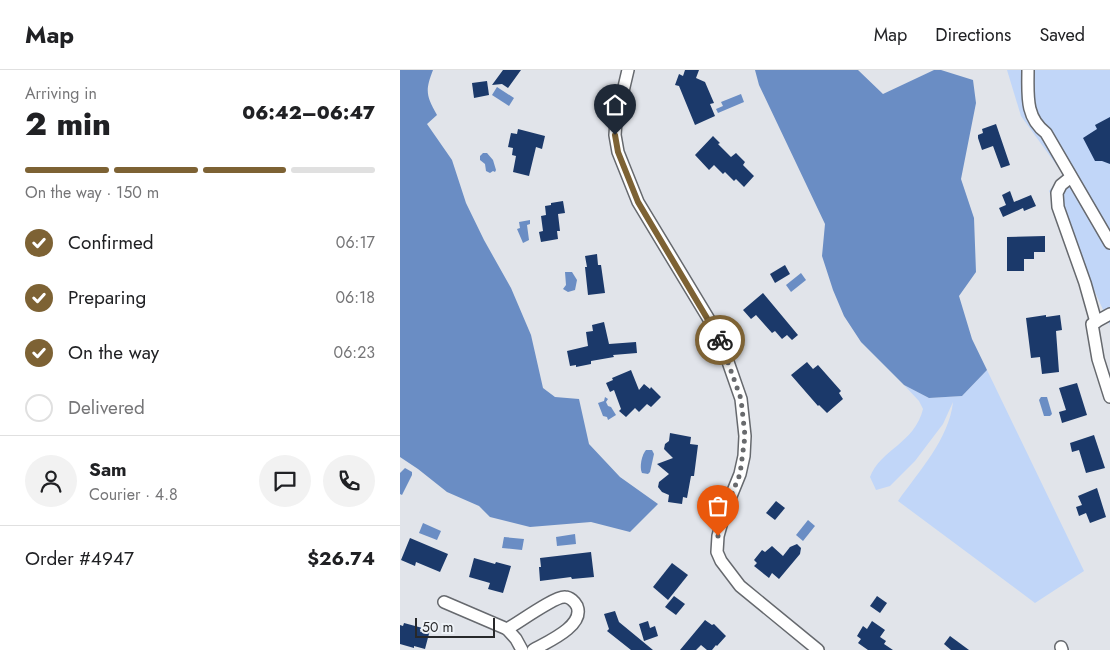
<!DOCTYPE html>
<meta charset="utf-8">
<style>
:root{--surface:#fff;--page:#f2f2f2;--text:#202124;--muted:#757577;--line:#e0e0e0;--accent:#7d6234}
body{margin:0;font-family:Jost,sans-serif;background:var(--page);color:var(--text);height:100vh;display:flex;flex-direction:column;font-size:19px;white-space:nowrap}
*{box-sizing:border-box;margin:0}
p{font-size:16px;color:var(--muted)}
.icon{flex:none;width:28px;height:28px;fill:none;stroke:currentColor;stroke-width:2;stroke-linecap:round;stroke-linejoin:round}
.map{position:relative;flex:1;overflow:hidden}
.drawer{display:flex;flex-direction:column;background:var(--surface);width:400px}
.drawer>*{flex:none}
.scale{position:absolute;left:15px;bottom:12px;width:80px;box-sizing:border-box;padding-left:5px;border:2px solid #27282a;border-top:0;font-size:14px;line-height:18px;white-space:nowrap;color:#27282a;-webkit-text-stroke:4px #eef2f7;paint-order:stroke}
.pin{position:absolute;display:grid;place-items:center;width:42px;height:42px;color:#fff;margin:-51px -21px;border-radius:50% 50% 50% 0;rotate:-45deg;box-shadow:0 0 5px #0007}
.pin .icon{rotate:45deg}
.courier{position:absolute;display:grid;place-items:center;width:50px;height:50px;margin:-25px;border:4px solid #7d6234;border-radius:50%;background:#fff;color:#222;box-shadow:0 1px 6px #0007}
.headline em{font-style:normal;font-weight:800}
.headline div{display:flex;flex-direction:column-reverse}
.headline{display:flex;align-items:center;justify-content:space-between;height:85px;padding:0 25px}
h1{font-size:32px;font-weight:800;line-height:38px}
.bar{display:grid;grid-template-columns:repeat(4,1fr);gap:8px 5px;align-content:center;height:60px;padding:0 25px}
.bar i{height:6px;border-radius:4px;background:var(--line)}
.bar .active{background:var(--accent)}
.bar p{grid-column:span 4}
.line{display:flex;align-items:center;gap:12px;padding:0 25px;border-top:1px solid var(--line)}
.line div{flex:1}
.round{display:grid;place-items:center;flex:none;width:52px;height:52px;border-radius:26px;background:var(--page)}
ol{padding:0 25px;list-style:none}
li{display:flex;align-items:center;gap:15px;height:55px}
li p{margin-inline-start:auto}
li .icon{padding:5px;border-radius:50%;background:var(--accent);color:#fff;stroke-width:4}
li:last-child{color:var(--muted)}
li i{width:28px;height:28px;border:2px solid var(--line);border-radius:50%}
header{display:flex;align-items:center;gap:30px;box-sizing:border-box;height:70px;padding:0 25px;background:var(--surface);border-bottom:1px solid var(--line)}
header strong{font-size:24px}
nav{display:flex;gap:28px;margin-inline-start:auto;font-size:18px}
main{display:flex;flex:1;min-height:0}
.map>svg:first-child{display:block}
.green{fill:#c1d6f8}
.water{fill:#6a8dc4}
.building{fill:#1b396a}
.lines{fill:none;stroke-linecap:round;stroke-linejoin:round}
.minor-casing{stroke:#66696e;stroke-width:14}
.minor{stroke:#fff;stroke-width:11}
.done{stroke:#686a6d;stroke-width:5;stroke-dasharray:0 9}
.route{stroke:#7d6234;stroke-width:6}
</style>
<header>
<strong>Map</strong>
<nav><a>Map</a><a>Directions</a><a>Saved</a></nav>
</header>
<main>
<section class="drawer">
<div class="headline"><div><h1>2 min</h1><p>Arriving in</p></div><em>06:42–06:47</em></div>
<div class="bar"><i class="active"></i><i class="active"></i><i class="active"></i><i></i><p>On the way · 150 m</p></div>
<ol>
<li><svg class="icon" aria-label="check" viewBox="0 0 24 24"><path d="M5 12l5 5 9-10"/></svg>Confirmed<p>06:17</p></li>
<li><svg class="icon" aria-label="check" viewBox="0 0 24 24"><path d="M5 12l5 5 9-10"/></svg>Preparing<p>06:18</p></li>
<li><svg class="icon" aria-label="check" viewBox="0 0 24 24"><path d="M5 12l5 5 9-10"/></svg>On the way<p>06:23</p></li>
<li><i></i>Delivered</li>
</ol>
<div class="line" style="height:90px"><a class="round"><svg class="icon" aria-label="person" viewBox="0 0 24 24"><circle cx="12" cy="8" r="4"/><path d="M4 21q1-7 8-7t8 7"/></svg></a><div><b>Sam</b><p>Courier · 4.8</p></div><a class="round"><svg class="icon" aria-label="chat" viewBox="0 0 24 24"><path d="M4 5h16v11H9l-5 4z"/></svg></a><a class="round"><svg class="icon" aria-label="phone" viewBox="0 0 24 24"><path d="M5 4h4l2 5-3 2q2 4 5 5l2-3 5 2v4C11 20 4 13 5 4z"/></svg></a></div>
<div class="line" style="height:65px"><div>Order #4947</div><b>$26.74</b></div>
</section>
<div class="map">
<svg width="710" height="580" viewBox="0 0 710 580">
<rect width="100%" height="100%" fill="#e1e4ea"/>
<!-- green -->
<g class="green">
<polygon points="607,0 710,0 710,255 649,121 663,104 621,46"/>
<path d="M587,300l97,201 -49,32 -137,-102c21,-30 51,-62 55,-99l-10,22 -28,37 -25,25 -14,4 -6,-13c10,-27 45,-34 53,-68l-4,-8 -15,-16 25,13 33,-2z"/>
</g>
<!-- water -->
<g class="water">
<path d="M0,0h33c-8,21 -7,25 4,45l-10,9 25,36 14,43 18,37 27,48 20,47 12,53 12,9 24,2 10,45 31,33 38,27 -28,28 -39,-10 -61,5 -40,-10 -11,-11 -32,-14 -29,-23 -18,-12z"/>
<polygon points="355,0 458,0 483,24 534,0 541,0 573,10 576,33 561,109 574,148 576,202 559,226 572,269 587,300 562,326 529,328 504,315 461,272 444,246 433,220 422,186 425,154 359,15"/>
<polygon points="97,17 114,28 109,36 92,25"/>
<polygon points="341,24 344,32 318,43 316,39 323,36 321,32"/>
<polygon points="83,83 87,83 93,90 96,100 95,102 93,101 90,103 86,101 85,94 80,90 80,86"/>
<polygon points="130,150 130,154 127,155 129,170 123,173 117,159 120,158 119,152"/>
<polygon points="165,202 172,202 177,210 175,220 168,222 163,219 166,215"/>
<polygon points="401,203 406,210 391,222 386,215"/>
<polygon points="205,327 208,329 206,332 208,336 211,337 216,345 208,350 207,347 203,346 198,333 204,331"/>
<polygon points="641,327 647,327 652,344 650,346 644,346 639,330"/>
<path d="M246,380h6l2,4 -4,18 -2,2 -6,-1c-3,-6 0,-19 4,-23z"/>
<polygon points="5,398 12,402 12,405 2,425 0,424 0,403"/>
<polygon points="408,450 415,456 403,471 396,465"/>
<polygon points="23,453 41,461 37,470 19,463"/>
<polygon points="175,464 176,474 157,476 156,467"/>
<polygon points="104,467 124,469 122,480 102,478"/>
</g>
<!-- building -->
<g class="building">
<polygon points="103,0 121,0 108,18 102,14 92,15"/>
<polygon points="285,0 299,0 296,8 305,12 314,33 310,34 315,46 295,55 279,16 275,15 279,4 283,6"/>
<polygon points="87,11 89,25 74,28 72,13"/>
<polygon points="710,47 710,94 702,91 695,91 683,68 697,59 695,55"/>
<polygon points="596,54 610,95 601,98 593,76 582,80 578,68 578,65 583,63 582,59"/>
<polygon points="118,59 145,66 142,79 136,77 129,106 113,102 116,86 112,85 113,78 108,77 111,63 117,64"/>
<polygon points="313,66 320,73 318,74 331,87 336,83 345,92 343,95 354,106 344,117 336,109 334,111 325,102 323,104 314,95 309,100 295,85"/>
<polygon points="610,121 614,132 631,125 636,136 624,141 623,138 603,147 599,138 606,135 602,125"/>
<polygon points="163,131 165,143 158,144 160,161 157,161 158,169 141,172 139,162 143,161 141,146 146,145 145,136 151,135 151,133"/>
<polygon points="645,166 645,182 634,182 634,189 624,189 624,201 607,201 607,167"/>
<polygon points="197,184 198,195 201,195 205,223 188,225 185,197 187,197 185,186"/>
<polygon points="385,195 390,204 375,213 370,204"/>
<polygon points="363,223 398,265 392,270 387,265 382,269 375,261 372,263 356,245 351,249 343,240"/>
<polygon points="646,245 646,247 660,245 662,260 656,261 659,302 642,304 640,287 631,288 626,248"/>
<polygon points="204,252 209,274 236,272 237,283 213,285 214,287 191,291 191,294 176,297 176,295 170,296 167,281 188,276 186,262 193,261 192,255"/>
<polygon points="407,292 413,299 418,295 441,321 439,323 443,329 427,343 419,335 418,336 391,305"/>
<polygon points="231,300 239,320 244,314 250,319 251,317 261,327 251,337 247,334 239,342 235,338 226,347 219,341 221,339 214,320 210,322 206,313 213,310 212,308"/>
<polygon points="677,313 687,345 662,353 659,342 666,340 659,318"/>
<polygon points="270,363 291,367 290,374 298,375 294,406 291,406 287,428 283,427 282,434 268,432 269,425 262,422 258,417 259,412 269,404 257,394 273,388 264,379 265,374 269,371"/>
<polygon points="694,365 705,398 686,403 679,380 672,382 670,373"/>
<polygon points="697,418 706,447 690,453 686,443 679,446 676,437 682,435 678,426"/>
<polygon points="376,431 385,438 375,450 366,443"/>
<polygon points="10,468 48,484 40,502 16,492 15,496 1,490"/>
<polygon points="397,474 401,478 400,484 379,509 372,503 369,508 354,496 357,493 354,490 362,480 365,482 372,476 383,486 390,477"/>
<polygon points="191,482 194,507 172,509 171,507 140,511 139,497 141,497 140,488"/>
<polygon points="74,488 95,494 96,492 111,496 103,523 88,519 90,513 69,507"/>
<polygon points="272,493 288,505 268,530 253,517"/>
<polygon points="274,526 285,534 276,545 265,537"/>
<polygon points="477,526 487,533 480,543 470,536"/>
<polygon points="215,541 219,552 253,580 231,580 207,561 209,559 204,544"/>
<polygon points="305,550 312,555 314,554 326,566 317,576 316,575 312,580 307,580 301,575 296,580 280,580"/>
<polygon points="248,551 250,558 255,556 258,566 244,571 239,554"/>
<polygon points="472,551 485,560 480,567 486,571 484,574 493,580 468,580 458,573 461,569 457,566 463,556 467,559"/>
<polygon points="4,553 30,560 25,579 14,576 14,578 0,574 0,555 3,556"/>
<polygon points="550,566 569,580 551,580 544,574"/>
</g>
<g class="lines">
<defs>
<g id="minor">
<polyline points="228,0 216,51 215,65 218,82 238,132 319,266 341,329 345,366 344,386 340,404 325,441 318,466 317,482 321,491 340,516 418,580"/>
<path d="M628,0c0,25 -3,47 18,63l64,110"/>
<polyline points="671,107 661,115 657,123 658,137 685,213 696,252"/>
<polyline points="710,244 692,254 698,289 710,327"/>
<polyline points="44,532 107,559 116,569 122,580"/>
<path d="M107,559c11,-6 48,-33 58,-32 5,0 10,5 12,9 8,20 -30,36 -44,44"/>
<polyline points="661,577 662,580"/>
</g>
</defs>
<!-- minor casing -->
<use href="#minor" class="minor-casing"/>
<!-- minor -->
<use href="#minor" class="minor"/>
</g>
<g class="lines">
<!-- done -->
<polyline class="done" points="318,466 325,441 340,404 345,366 341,329 320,270"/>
<!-- route -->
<polyline class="route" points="215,65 218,82 238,132 320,270"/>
</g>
</svg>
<div class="scale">50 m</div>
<div class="pin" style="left:318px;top:466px;background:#ea580c"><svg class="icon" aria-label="bag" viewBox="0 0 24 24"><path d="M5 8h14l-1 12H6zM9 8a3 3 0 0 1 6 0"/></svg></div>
<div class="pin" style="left:215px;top:65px;background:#1f2937"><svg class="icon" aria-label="home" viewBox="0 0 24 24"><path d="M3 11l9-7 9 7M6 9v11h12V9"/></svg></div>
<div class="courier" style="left:320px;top:270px"><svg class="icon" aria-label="bike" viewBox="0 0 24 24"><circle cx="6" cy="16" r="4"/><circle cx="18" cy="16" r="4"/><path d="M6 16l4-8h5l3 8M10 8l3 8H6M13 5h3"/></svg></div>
</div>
</main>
